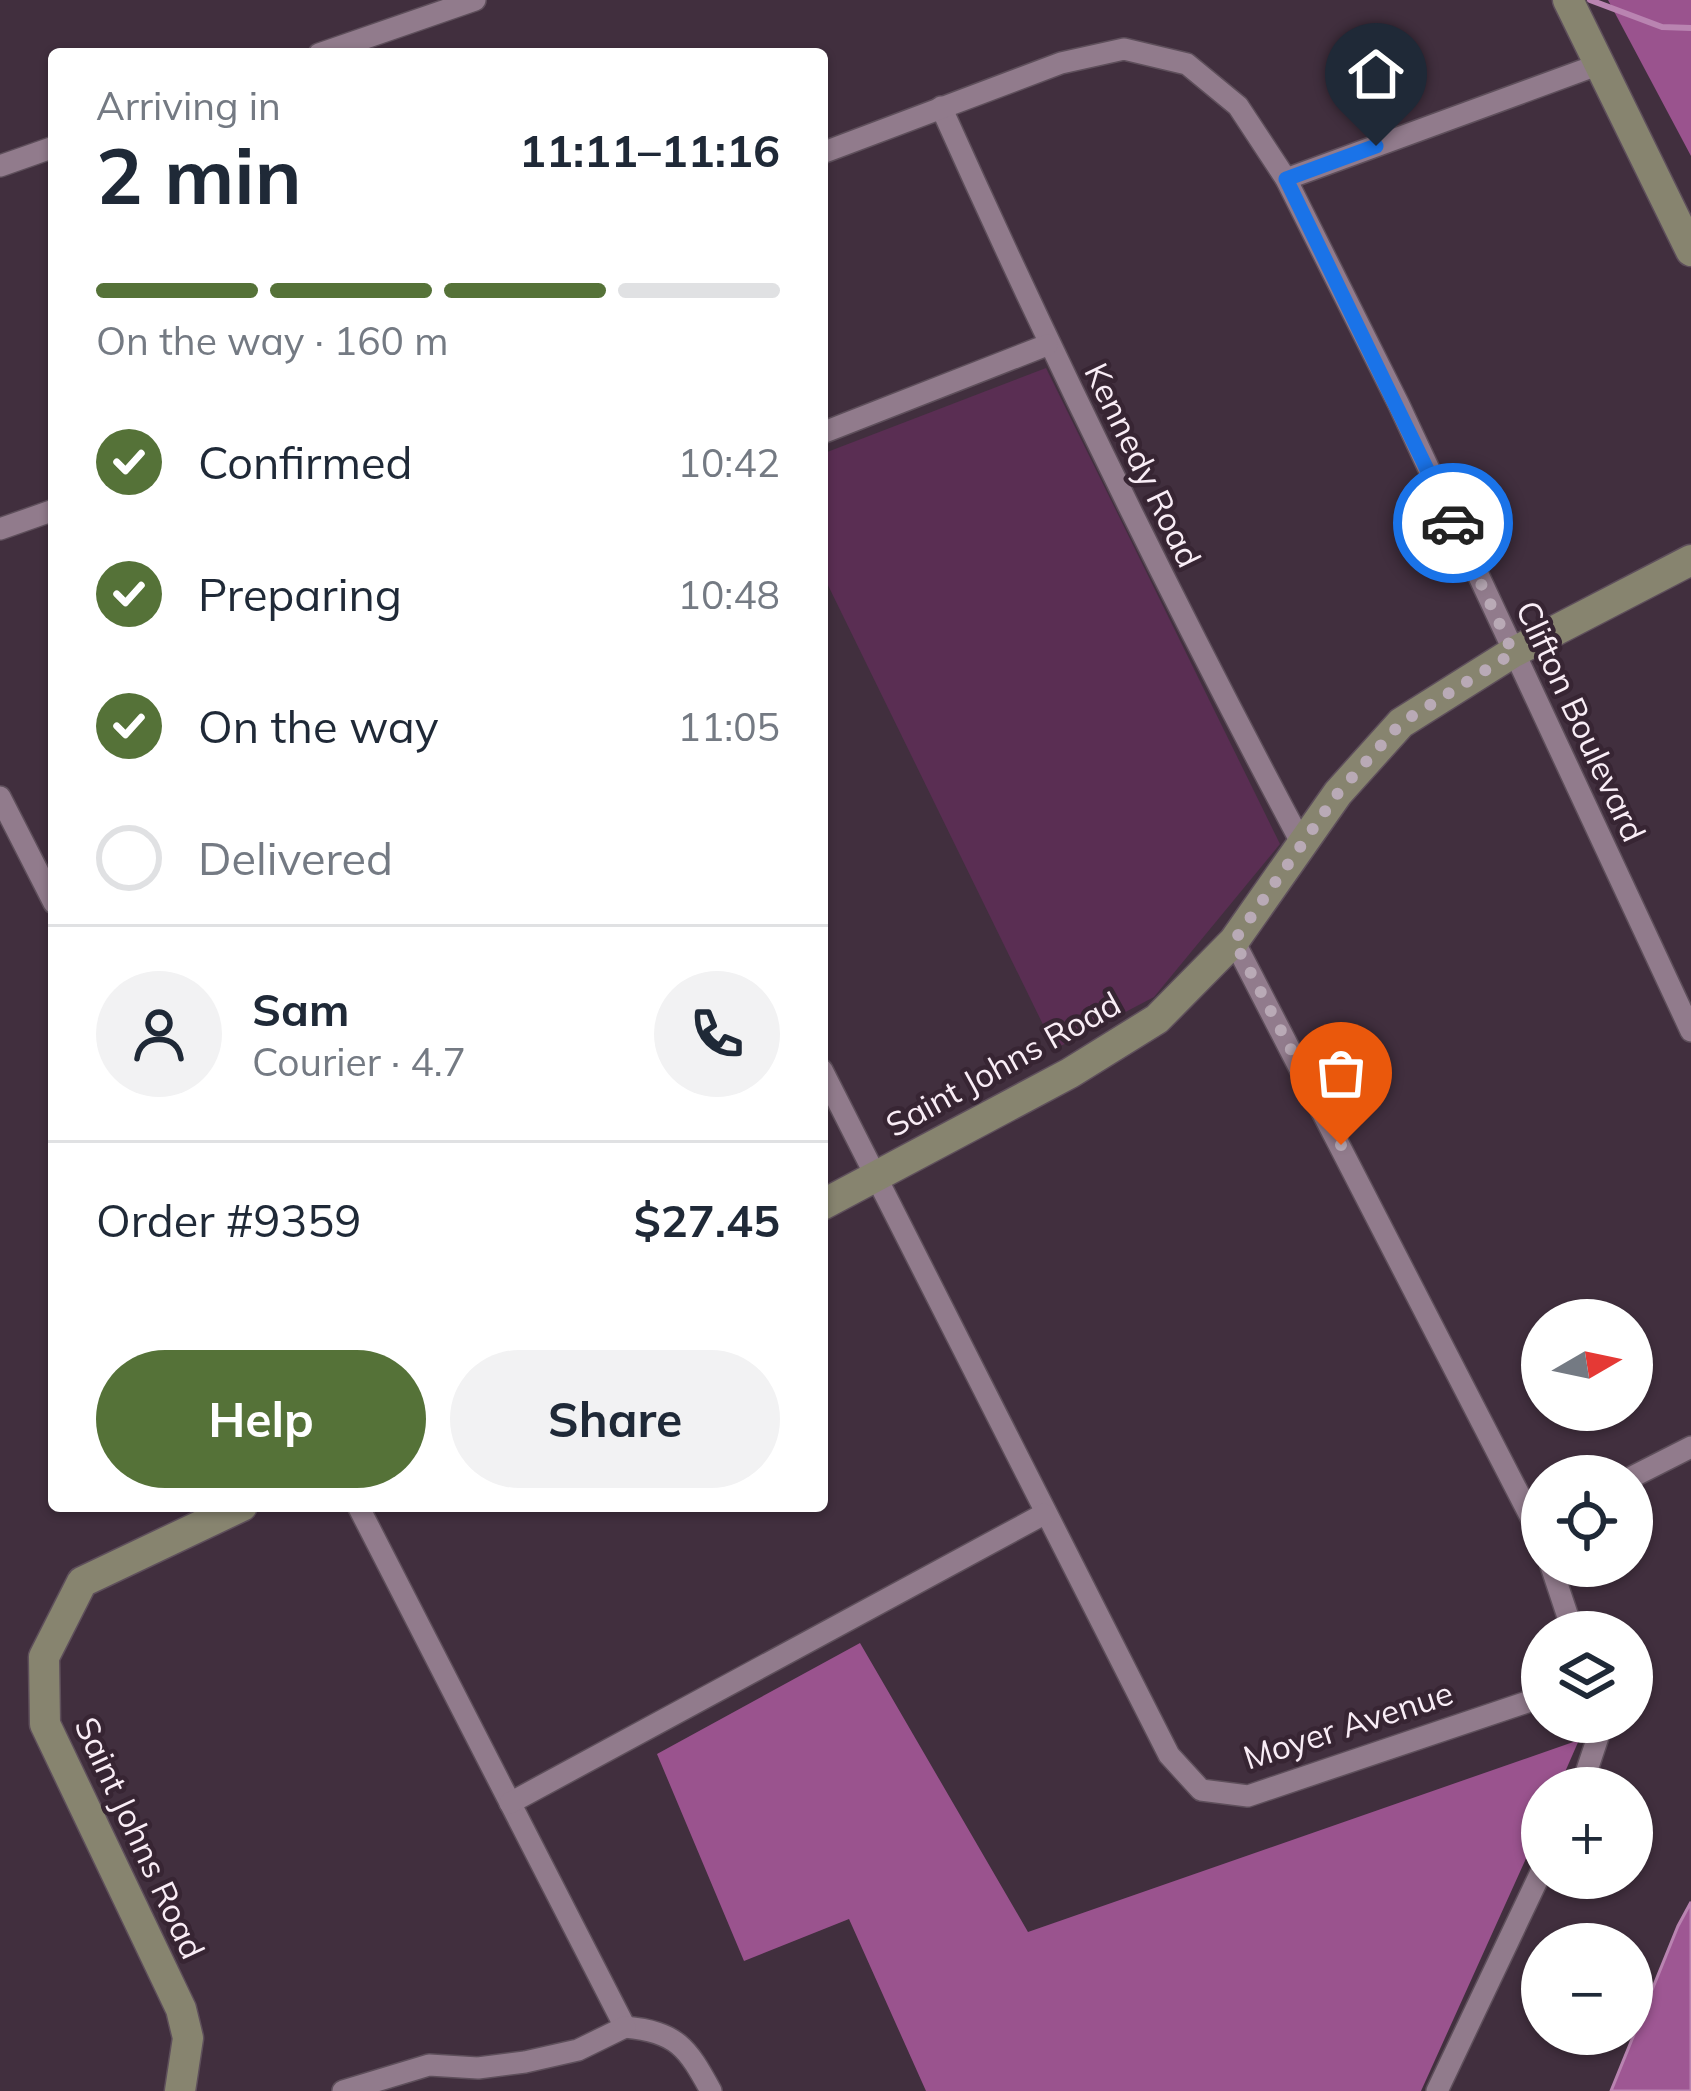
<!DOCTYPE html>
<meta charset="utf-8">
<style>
:root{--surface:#fff;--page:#f2f2f3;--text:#1f2937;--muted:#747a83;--line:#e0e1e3;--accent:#557238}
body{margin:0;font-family:Mulish,sans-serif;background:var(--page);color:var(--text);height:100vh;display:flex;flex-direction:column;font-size:45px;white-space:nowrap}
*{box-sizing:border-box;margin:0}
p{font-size:39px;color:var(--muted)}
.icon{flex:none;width:66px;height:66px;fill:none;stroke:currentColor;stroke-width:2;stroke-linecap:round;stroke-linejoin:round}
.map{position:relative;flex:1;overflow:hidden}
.details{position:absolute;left:48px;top:48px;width:780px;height:1464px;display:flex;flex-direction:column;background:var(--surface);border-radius:12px;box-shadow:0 3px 9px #0004}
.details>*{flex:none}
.needle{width:78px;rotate:81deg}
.fabs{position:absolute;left:1521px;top:1299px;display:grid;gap:24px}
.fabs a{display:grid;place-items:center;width:132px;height:132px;border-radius:50%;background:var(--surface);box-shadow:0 3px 9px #0004;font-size:60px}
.pin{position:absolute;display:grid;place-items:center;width:102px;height:102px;color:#fff;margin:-123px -51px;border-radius:50% 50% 50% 0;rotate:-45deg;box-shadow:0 0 12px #0007}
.pin .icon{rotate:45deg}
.courier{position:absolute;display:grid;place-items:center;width:120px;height:120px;margin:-60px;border:9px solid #1a73e8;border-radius:50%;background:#fff;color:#222;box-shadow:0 3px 15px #0007}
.headline em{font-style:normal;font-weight:700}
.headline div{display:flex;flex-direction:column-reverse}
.headline{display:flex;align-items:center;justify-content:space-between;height:204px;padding:0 48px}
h1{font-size:78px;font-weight:700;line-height:90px}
.bar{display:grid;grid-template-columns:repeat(4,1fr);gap:18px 12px;align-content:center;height:144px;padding:0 48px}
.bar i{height:15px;border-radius:9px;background:var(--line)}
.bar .active{background:var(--accent)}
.bar p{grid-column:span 4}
.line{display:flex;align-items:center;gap:30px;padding:0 48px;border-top:3px solid var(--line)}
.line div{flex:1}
.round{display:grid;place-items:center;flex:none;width:126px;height:126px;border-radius:63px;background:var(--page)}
ol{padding:0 48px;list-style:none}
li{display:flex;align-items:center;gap:36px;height:132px}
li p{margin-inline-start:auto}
li .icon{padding:12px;border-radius:50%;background:var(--accent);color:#fff;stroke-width:4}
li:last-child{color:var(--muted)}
li i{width:66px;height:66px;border:6px solid var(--line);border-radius:50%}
.button{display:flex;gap:24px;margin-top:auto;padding:24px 48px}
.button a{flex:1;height:138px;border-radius:72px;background:var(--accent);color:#fff;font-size:48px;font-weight:700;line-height:138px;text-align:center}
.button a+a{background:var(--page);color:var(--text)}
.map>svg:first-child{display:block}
.green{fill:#5a2e53}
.forest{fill:#9a538e}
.water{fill:#9e5793;stroke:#b984b1;stroke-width:3}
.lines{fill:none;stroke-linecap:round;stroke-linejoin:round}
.stream{stroke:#b984b1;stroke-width:6}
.street-casing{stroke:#5e4f5b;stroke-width:24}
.secondary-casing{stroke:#5e4f5b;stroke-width:33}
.street{stroke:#917b8c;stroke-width:21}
.secondary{stroke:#87846f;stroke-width:30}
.done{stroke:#b9aab6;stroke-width:12;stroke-dasharray:0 21.6}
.route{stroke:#1a73e8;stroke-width:15}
.labels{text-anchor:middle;stroke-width:9;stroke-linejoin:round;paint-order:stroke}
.street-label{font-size:33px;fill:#f9edf6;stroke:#372533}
</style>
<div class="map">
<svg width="1691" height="2091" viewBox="0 0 1691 2091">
<rect width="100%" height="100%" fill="#412f3e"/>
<!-- green -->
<polygon class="green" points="1046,368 1280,844 1154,997 1055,1049 822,573 822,454"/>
<!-- forest -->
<g class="forest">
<polygon points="1608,0 1691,0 1691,156"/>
<polygon points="860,1643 1028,1932 1579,1740 1558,1788 1542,1788 1542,1823 1421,2091 926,2091 849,1919 744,1961 657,1754"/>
</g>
<!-- water -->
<polygon class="water" points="1691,1902 1691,2091 1611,2091 1678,1926"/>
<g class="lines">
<!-- stream -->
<polyline class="stream" points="1590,0 1662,27 1691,28"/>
<defs>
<g id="street">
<polyline points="319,54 475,0"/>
<path d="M941,107c112,250 232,495 361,737"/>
<polyline points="822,153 1061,63 1124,49 1187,64 1238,106 1286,179 1399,405 1691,1031"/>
<polyline points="0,166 54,147"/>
<polyline points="1286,179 1600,64"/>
<polyline points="822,433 1047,345"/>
<polyline points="0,529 54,510"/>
<polyline points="0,797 54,903"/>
<polyline points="1234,941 1542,1539"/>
<polyline points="822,1070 1169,1755 1201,1790 1248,1796 1542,1697"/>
<polyline points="1632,1477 1691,1447"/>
<polyline points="358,1506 625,2027"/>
<polyline points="1551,1566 1573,1632"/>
<polyline points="1581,1788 1598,1737 1596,1722"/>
<polyline points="510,1803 1044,1514"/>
<path d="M625,2027c52,5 62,20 86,64"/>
<polyline points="343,2091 429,2065 478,2068 525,2062 578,2050 625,2027"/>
<polyline points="1437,2091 1542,1870"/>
</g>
<g id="secondary">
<polyline points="1568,0 1691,251"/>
<polyline points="822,1205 1070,1073 1157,1019 1234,941 1338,793 1401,723 1512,653 1691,560"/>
<polyline points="180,2091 188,2038 181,2009 45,1724 44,1657 82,1582 242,1506"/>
</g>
</defs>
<!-- street casing -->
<use href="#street" class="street-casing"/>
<!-- secondary casing -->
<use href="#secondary" class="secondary-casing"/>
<!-- street -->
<use href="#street" class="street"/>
<!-- secondary -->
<use href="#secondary" class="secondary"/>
</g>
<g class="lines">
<!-- done -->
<polyline class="done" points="1341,1145 1234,941 1338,793 1401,723 1513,653 1453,523"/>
<!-- route -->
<polyline class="route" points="1376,146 1286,179 1453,523"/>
</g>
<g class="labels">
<!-- street labels -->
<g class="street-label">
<text transform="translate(1143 465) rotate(64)" y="12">Kennedy Road</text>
<text transform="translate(1581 721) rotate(65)" y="12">Clifton Boulevard</text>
<text transform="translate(1003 1064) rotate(-29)" y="12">Saint Johns Road</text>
<text transform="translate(1348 1725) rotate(-18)" y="12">Moyer Avenue</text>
<text transform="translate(140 1838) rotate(65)" y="12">Saint Johns Road</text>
</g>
</g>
</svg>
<div class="fabs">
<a><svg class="needle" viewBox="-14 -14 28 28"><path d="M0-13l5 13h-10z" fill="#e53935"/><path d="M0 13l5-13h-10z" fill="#747a83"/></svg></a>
<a><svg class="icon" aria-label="locate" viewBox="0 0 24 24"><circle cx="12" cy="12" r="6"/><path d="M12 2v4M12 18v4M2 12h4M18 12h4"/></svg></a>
<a><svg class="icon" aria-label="layers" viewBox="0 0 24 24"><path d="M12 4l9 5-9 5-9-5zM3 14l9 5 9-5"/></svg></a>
<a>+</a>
<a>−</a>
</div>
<div class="pin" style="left:1341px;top:1145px;background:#ea580c"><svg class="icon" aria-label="bag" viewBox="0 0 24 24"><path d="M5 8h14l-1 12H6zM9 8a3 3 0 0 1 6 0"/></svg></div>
<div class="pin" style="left:1376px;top:146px;background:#1f2937"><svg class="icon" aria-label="home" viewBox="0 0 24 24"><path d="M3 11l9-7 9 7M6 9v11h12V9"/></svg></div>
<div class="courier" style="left:1453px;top:523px"><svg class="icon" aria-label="car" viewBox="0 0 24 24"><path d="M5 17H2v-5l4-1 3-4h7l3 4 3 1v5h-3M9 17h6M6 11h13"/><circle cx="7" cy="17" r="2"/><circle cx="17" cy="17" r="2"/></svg></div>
<section class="details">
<div class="headline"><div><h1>2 min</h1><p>Arriving in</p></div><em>11:11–11:16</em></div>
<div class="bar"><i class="active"></i><i class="active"></i><i class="active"></i><i></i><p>On the way · 160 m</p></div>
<ol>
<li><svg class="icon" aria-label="check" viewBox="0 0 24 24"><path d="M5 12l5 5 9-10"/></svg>Confirmed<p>10:42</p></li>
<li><svg class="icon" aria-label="check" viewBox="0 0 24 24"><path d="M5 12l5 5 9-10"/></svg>Preparing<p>10:48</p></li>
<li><svg class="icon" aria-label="check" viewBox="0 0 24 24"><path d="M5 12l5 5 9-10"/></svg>On the way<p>11:05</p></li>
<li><i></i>Delivered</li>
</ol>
<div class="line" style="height:216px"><a class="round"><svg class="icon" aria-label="person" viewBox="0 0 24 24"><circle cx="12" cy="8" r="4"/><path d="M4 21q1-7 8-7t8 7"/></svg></a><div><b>Sam</b><p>Courier · 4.7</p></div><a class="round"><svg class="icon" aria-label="phone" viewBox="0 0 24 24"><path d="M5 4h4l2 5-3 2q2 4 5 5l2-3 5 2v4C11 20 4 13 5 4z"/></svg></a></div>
<div class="line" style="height:156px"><div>Order #9359</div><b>$27.45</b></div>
<div class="button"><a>Help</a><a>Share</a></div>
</section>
</div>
